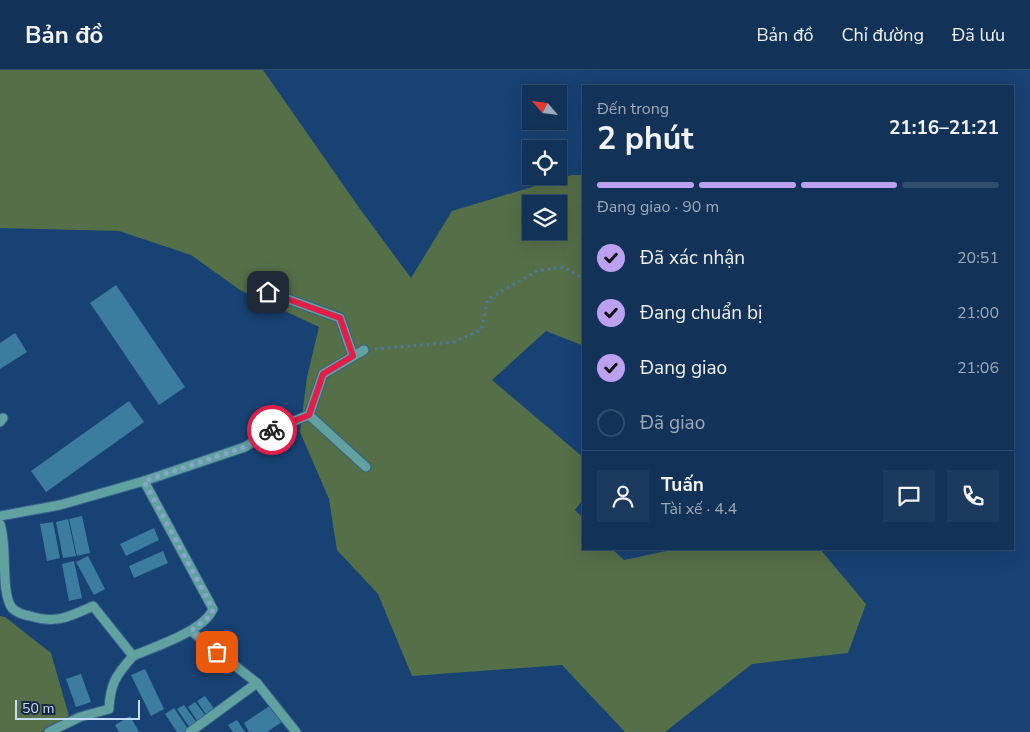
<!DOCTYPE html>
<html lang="vi">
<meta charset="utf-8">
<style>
:root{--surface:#123257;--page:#1b3a5d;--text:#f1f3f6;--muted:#9caaba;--line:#314d6d;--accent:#bca0f2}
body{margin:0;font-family:"Nunito Sans",sans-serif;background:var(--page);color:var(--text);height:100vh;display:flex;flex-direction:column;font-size:19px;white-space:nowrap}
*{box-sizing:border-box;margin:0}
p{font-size:16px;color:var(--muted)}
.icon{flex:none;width:28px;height:28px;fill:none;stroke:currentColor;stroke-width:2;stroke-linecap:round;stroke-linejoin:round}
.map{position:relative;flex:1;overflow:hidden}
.panel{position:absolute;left:582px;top:15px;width:432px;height:465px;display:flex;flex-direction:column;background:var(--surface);border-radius:0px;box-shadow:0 5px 20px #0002,0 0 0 1px var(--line)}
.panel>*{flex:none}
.needle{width:32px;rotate:298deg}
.fabs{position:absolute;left:522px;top:15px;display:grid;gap:10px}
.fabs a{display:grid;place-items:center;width:45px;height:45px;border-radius:0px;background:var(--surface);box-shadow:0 5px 20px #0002,0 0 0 1px var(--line);font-size:25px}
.scale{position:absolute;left:15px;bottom:12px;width:125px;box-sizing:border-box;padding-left:5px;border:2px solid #c5dcfb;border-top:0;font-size:14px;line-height:18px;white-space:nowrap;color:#c5dcfb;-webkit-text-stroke:4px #172940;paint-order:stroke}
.pin{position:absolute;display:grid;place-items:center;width:42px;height:42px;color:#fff;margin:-21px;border-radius:10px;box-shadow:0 2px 8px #0006}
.courier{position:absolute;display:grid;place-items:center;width:50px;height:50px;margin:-25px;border:4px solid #e11d48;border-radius:50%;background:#fff;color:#222;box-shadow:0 1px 6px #0007}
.head em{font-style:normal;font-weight:700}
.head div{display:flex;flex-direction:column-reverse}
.head{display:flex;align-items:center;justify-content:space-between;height:85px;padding:0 15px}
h1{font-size:32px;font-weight:700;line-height:38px}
.bar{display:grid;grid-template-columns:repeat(4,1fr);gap:8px 5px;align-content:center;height:60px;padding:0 15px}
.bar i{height:6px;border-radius:4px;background:var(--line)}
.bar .current{background:var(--accent)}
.bar p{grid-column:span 4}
.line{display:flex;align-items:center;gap:12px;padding:0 15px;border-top:1px solid var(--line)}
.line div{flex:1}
.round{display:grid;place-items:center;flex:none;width:52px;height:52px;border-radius:0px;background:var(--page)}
ol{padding:0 15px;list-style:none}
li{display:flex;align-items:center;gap:15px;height:55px}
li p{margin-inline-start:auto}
li .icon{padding:5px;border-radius:50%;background:var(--accent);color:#111;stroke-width:4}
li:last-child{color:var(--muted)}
li i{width:28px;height:28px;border:2px solid var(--line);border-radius:50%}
header{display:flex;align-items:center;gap:30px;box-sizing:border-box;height:70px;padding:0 25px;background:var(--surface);border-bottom:1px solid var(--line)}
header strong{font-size:24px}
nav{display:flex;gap:28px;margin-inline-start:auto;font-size:18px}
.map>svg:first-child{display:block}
.green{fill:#556f48;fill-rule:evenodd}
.building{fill:#3c7c9f}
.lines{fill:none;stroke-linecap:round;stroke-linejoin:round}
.minor-casing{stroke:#375e8c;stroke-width:11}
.path{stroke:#5175a0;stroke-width:3;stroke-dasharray:2.5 4;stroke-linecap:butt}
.minor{stroke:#61a1a0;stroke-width:9}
.done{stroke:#88a6cc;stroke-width:5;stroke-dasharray:0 9}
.route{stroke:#e11d48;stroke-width:6}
</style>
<header>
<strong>Bản đồ</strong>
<nav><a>Bản đồ</a><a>Chỉ đường</a><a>Đã lưu</a></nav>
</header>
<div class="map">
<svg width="1030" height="662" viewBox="0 0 1030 662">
<rect width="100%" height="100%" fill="#184274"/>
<!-- green -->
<g class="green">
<path d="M0,0h263l97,139 51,69 41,-67 120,-36h12v171l-38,-15 -54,49 92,78v40l-9,12 9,9v30h28l12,11 52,-11h144l46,55 -18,49 -96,11 -87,68h-40l-63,-67 -150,11 -34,-82 -41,-44 -8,-51 -29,-67 7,-55 12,-50 -79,-37 -49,-35 -72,-24 -119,-3zM531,134h28v27h-28z"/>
<polygon points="0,546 5,547 51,583 69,646 41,662 0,662"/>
</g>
<!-- building -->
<g class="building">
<polygon points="116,215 185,317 159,335 90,233"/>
<polygon points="15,263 27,282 0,299 0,273"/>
<polygon points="129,331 144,352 46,422 31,401"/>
<polygon points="82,446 90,483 77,486 69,449"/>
<polygon points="68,449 76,486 63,488 56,452"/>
<polygon points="53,452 60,488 47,491 40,454"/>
<polygon points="154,458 159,470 126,486 120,474"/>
<polygon points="163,481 168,493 134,508 129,496"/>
<polygon points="88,486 105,519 94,525 76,492"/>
<polygon points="74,491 82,528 69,531 62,494"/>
<polygon points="145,599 164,639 151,646 131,605"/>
<polygon points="81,604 91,632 76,637 66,609"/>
<polygon points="205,626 215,640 207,646 197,631"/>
<polygon points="195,632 206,646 198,652 188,637"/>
<polygon points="184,635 197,653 190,658 177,639"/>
<polygon points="271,635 282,652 267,662 249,662 244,653"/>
<polygon points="174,638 188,659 184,662 177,662 165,644"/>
<polygon points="130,646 139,662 119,662 115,655"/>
<polygon points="237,650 245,662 233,662 228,655"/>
</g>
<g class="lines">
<defs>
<g id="minor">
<polyline points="268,222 340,248 353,286"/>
<polyline points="309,345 323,304 364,280"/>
<polyline points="0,352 3,348"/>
<polyline points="144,411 245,377 271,360 309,345 366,397"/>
<path d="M0,446l60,-11 84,-24 69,128c-9,22 -59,38 -80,47"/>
<path d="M0,454c8,22 0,68 12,84 4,4 12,7 18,8 26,8 39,1 63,-10l40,50c-17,19 -23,28 -24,53l-29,8 -31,15"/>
<polyline points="191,561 257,613 296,662"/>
<polyline points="190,662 257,613"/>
</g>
</defs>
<!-- minor casing -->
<use href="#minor" class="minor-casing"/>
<!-- path -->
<polyline class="path" points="375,279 454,272 481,260 488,229 537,201 563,197 584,209"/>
<!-- minor -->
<use href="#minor" class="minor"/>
</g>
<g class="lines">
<!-- done -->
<polyline class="done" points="217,582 191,561 210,546 213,539 144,411 245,377 272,360"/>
<!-- route -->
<polyline class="route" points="268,222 340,248 353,286 323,304 309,345 272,360"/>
</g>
</svg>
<div class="fabs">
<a><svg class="needle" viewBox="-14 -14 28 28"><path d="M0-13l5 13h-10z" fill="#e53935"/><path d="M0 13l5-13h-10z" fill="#9caaba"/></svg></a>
<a><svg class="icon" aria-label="locate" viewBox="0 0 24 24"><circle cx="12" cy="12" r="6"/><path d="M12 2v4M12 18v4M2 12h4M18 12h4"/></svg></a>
<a><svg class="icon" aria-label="layers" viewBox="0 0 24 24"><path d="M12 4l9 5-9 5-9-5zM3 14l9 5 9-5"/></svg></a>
</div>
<div class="scale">50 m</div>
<div class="pin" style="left:217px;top:582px;background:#ea580c"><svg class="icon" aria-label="bag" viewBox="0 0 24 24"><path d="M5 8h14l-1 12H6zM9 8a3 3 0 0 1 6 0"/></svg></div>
<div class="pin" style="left:268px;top:222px;background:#1f2937"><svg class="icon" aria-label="home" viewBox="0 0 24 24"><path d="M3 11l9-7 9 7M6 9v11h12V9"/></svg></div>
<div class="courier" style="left:272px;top:360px"><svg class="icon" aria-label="bike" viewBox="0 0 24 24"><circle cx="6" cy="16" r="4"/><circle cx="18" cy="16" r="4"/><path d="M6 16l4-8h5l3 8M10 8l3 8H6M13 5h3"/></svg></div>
<section class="panel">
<div class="head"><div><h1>2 phút</h1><p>Đến trong</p></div><em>21:16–21:21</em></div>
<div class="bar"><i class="current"></i><i class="current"></i><i class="current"></i><i></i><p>Đang giao · 90 m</p></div>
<ol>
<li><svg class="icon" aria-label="check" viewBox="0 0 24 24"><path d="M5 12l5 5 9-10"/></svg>Đã xác nhận<p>20:51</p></li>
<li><svg class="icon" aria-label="check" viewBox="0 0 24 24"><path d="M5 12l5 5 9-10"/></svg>Đang chuẩn bị<p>21:00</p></li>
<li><svg class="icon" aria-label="check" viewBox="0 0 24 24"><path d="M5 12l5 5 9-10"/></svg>Đang giao<p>21:06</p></li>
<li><i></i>Đã giao</li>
</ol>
<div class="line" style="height:90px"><a class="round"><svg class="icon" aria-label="person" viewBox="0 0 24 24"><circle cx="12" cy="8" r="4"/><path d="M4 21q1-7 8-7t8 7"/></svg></a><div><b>Tuấn</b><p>Tài xế · 4.4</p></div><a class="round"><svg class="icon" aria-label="chat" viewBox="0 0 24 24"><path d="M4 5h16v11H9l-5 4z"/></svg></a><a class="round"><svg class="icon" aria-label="phone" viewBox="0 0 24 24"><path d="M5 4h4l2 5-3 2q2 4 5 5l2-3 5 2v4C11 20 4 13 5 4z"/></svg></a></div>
</section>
</div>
